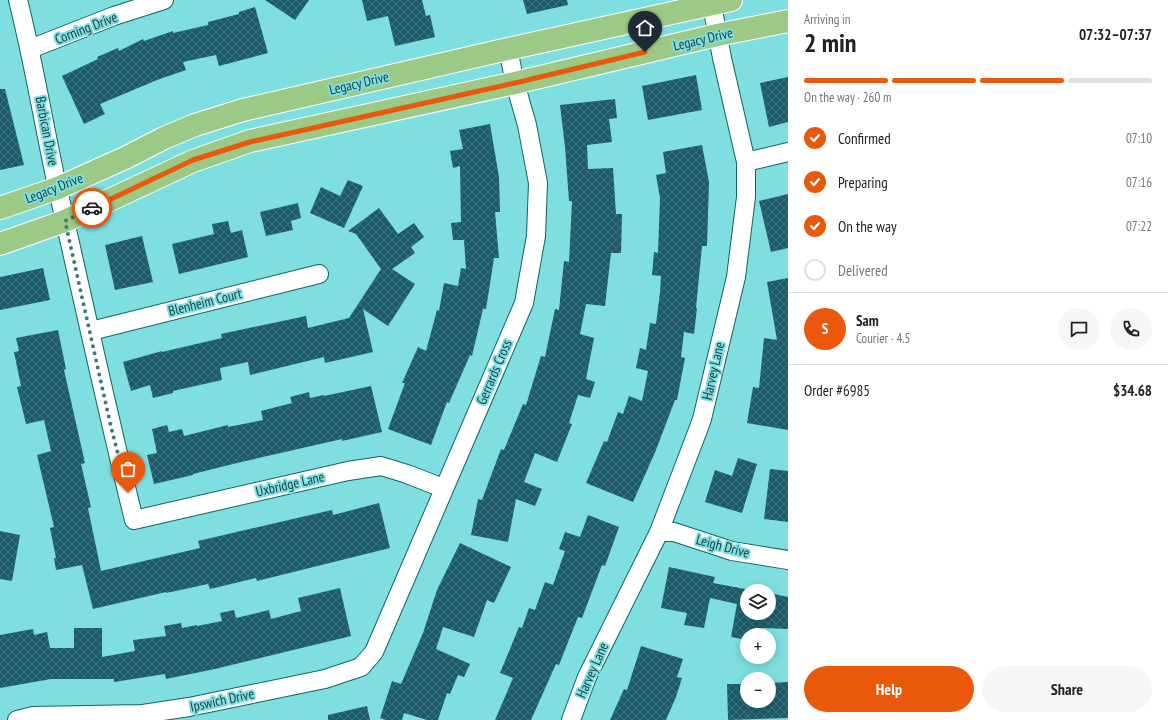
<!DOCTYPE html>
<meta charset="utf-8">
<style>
:root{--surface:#fff;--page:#f6f6f6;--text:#222;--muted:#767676;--line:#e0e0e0;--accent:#ea580c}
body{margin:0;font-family:"PT Sans Narrow",sans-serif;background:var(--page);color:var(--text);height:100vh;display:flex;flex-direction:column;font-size:15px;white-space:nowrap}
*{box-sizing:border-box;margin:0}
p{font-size:13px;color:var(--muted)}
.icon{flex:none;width:22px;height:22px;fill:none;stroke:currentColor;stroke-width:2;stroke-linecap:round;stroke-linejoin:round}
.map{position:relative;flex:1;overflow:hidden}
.sheet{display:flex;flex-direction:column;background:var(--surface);width:380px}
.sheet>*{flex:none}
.tools{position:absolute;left:740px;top:584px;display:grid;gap:8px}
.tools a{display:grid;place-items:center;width:36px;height:36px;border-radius:50%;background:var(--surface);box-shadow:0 2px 10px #0003;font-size:20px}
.pin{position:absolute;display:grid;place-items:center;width:34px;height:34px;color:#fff;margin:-41px -17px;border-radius:50% 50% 50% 0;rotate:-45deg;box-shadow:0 0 4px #0007}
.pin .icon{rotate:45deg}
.courier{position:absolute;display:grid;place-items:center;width:40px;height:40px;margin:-20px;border:3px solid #ea580c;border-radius:50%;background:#fff;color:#222;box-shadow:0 1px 5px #0007}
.headline em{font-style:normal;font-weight:700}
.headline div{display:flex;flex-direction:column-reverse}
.headline{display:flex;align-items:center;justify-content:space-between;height:68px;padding:0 16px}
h1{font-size:26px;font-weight:700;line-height:30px}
.bar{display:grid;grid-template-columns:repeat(4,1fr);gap:6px 4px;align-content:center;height:48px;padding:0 16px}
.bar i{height:5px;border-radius:3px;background:var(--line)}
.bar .selected{background:var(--accent)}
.bar p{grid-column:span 4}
.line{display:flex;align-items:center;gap:10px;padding:0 16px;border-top:1px solid var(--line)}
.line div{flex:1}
.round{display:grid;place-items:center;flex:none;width:42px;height:42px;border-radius:21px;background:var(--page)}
ol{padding:0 16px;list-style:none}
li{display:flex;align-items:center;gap:12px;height:44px}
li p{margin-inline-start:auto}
li .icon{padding:4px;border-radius:50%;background:var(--accent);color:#fff;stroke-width:4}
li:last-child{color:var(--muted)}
li i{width:22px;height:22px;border:2px solid var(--line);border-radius:50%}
.button{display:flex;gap:8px;margin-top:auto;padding:8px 16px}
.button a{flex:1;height:46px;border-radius:24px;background:var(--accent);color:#fff;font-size:16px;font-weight:700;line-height:46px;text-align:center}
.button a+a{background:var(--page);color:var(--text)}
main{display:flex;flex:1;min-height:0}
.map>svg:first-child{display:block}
.building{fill:url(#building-cross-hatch)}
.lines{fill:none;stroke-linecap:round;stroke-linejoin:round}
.minor-casing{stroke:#126365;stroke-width:20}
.major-casing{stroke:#fff;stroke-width:24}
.minor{stroke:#fff;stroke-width:18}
.major{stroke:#9cca86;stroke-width:22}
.done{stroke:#3e797b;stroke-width:4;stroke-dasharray:0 7.2}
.route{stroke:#ea580c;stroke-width:5}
.labels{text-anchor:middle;stroke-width:4;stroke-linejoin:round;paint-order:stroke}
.street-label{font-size:14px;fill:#1b4344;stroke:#7fdee0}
</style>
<main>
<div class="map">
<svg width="788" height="720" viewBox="0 0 788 720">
<defs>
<pattern id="building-cross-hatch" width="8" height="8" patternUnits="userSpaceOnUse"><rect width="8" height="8" fill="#1d5b6a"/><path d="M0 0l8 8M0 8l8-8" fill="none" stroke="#3d717d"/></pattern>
</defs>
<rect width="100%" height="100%" fill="#7fdee0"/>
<!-- building -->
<g class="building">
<polygon points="265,0 309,0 295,20"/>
<polygon points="362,0 422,0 426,16 430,15 435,37 395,46 388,16 367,21"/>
<polygon points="523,0 567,0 568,5 527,14"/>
<polygon points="255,7 268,53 219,66 216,55 183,62 186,70 157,80 100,104 105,114 84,124 62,76 98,59 97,57 118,48 119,51 143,39 144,41 173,31 173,33 208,25 208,22 239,14 239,12"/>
<polygon points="696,75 702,110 648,120 642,86"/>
<polygon points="788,77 788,122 769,127 760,83"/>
<polygon points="0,89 5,89 24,165 0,170"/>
<polygon points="615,99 617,118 609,119 612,142 587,145 588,169 613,168 616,214 622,214 621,253 611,253 605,306 586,304 580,334 594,338 586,379 595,382 590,398 578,395 569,423 572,424 557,462 535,453 524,482 542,489 535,506 516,499 508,542 471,535 478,499 482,500 501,449 504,450 523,404 526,405 541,356 545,357 555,309 559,310 564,261 569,262 572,201 569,201 565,147 560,105"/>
<polygon points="490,124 499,177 500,212 495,212 499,258 494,258 486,309 483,309 472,356 470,355 449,403 447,402 431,445 388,429 405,383 402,383 418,347 426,351 437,310 439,311 444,283 458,286 461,268 466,269 464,240 453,240 451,223 461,222 460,166 453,168 450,151 463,149 459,130"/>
<polygon points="702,145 709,182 707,246 702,246 696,308 697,308 694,334 684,332 681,357 685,358 677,400 675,400 656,450 633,502 586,483 604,441 607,442 618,412 623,414 629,396 642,401 648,371 636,368 640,348 646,350 650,323 656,324 660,292 661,276 652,275 654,252 658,253 660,198 656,175 666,173 663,152"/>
<polygon points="348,180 363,186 344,228 310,213 321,187 340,196"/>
<polygon points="788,194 788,248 771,252 759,201"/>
<polygon points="298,203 301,218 291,221 293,230 266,236 260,212"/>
<polygon points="379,208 398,234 414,223 424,237 411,247 415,253 392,269 415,284 388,326 363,309 373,352 325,363 324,357 250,375 248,362 220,368 222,380 173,391 173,393 153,398 150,385 131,391 123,362 162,351 162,352 222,338 221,334 306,316 308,328 349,318 381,269 356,234 348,231"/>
<polygon points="228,221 231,233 242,230 248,257 179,274 172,244 214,234 212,224"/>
<polygon points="142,236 153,282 115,290 105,245"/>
<polygon points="43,268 50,300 0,310 0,277"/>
<polygon points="788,278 788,430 747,423 753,387 759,388 764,338 777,340 767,282"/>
<polygon points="58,330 66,369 64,370 85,463 81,464 91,507 88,508 101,571 200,548 198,541 332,510 333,515 379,503 390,548 257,581 256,578 210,589 208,584 166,593 166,592 93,609 82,565 56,570 54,558 56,558 50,528 54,527 37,455 51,451 44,420 26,424 17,387 21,386 14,352 19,351 16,338"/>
<polygon points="371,386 382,432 342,441 342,439 237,463 193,474 193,475 154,484 147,455 157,453 152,429 167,425 169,432 182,429 184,436 228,425 228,427 263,420 261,411 292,403 290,397 309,392 310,398 324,395 324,396"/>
<polygon points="738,458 757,464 742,513 705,502 715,470 732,476"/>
<polygon points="770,469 788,471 788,522 764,519"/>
<polygon points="588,515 619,527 605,566 602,565 582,618 578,617 559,665 556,664 531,720 495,720 513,678 500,673 519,627 522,628 529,608 535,610 545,582 553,585 565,551 559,549 565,532 580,537"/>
<polygon points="0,531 20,535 12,581 0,579"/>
<polygon points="460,543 511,567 494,603 487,600 474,637 443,627 436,649 470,664 464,677 458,675 450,694 447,693 438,720 427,720 404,713 402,720 386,720 380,718 392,681 401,684 423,633 437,590"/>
<polygon points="669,567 715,577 713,583 756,591 747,591 747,613 769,613 769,593 788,597 788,629 763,628 762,635 747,635 747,640 731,637 737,604 710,598 704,628 684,625 687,613 661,608"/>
<polygon points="340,588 351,636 215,669 166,679 165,674 114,682 114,679 51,679 0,688 0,635 33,629 34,635 47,632 50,648 74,648 74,628 102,628 102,657 135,651 133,640 166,636 164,626 181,623 182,628 197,625 197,626 222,621 220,613 234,610 236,618 269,610 271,619 301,611 298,598"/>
<polygon points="641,646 683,659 677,677 682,678 676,697 666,720 610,720 624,689 627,690"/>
<polygon points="788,682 788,718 728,720 727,684 747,684 747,701 769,701 769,683"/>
<polygon points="367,706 370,720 328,720 328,715"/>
</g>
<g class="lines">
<defs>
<g id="minor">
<path d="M18,0c16,63 26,127 40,190 25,110 49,220 76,330l214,-49 33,-5 26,8 36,14"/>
<polyline points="30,49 114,16 164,0"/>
<polyline points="746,162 788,152"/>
<polyline points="91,331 319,274"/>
<polyline points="659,532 674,532 732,551 788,560"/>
<polyline points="17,720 33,716 143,714 189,707 325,679 361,667 374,652 524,303 536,236 538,183 527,125 515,83 508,49"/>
<polyline points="571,720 587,677 659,532 698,430 702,419 736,277 746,197 746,162 722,58 711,0"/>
</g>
<g id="major">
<polyline points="0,208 58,188 125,158 164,138 195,125 243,110 508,49 731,0"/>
<polyline points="0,244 65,221 193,161 250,141 515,83 717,35 788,21"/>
</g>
</defs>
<!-- minor casing -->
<use href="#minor" class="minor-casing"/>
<!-- major casing -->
<use href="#major" class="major-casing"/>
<!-- minor -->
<use href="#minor" class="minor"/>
<!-- major -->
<use href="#major" class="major"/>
</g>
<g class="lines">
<!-- done -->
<polyline class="done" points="92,208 65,221 111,427 128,493"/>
<!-- route -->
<polyline class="route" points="92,208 193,160 250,142 515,83 645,52"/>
</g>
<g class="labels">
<!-- street labels -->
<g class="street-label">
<text transform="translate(86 28) rotate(-21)" y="5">Corning Drive</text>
<text transform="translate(703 39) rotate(-13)" y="5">Legacy Drive</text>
<text transform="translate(359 83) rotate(-13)" y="5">Legacy Drive</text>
<text transform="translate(47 131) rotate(79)" y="5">Barbican Drive</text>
<text transform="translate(54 188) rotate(-21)" y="5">Legacy Drive</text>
<text transform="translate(205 302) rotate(-14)" y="5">Blenheim Court</text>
<text transform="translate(713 371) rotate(-77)" y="5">Harvey Lane</text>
<text transform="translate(494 372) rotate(-67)" y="5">Gerrards Cross</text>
<text transform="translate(290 484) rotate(-13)" y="5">Uxbridge Lane</text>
<text transform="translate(723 546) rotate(15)" y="5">Leigh Drive</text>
<text transform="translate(592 670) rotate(-66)" y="5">Harvey Lane</text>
<text transform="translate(222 700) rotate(-12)" y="5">Ipswich Drive</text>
</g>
</g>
</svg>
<div class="tools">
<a><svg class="icon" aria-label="layers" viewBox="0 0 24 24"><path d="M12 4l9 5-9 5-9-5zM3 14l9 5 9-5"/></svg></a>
<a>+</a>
<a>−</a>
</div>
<div class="pin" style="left:128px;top:493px;background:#ea580c"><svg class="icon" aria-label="bag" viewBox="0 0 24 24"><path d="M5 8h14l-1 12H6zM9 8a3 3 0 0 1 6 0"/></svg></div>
<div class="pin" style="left:645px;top:52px;background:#1f2937"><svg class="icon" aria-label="home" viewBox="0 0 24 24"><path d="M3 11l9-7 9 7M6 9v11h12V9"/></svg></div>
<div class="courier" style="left:92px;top:208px"><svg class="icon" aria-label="car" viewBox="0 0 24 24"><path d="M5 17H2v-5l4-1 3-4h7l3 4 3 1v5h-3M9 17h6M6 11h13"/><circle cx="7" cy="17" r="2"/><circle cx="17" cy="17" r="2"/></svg></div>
</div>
<section class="sheet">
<div class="headline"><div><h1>2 min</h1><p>Arriving in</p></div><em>07:32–07:37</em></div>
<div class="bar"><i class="selected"></i><i class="selected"></i><i class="selected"></i><i></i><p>On the way · 260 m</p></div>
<ol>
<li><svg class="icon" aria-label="check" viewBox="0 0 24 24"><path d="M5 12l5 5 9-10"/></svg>Confirmed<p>07:10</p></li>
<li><svg class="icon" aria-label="check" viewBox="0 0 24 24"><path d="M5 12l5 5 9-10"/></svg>Preparing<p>07:16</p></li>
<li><svg class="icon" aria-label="check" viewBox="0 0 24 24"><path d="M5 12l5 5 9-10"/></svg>On the way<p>07:22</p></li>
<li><i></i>Delivered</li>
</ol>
<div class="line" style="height:72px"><b class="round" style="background:var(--accent);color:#fff">S</b><div><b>Sam</b><p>Courier · 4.5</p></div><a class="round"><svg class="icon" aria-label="chat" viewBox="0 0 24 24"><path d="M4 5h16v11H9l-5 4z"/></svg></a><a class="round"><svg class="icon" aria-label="phone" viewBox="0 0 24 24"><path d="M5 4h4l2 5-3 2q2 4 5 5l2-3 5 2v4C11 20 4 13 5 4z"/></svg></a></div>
<div class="line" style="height:52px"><div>Order #6985</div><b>$34.68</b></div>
<div class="button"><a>Help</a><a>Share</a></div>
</section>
</main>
